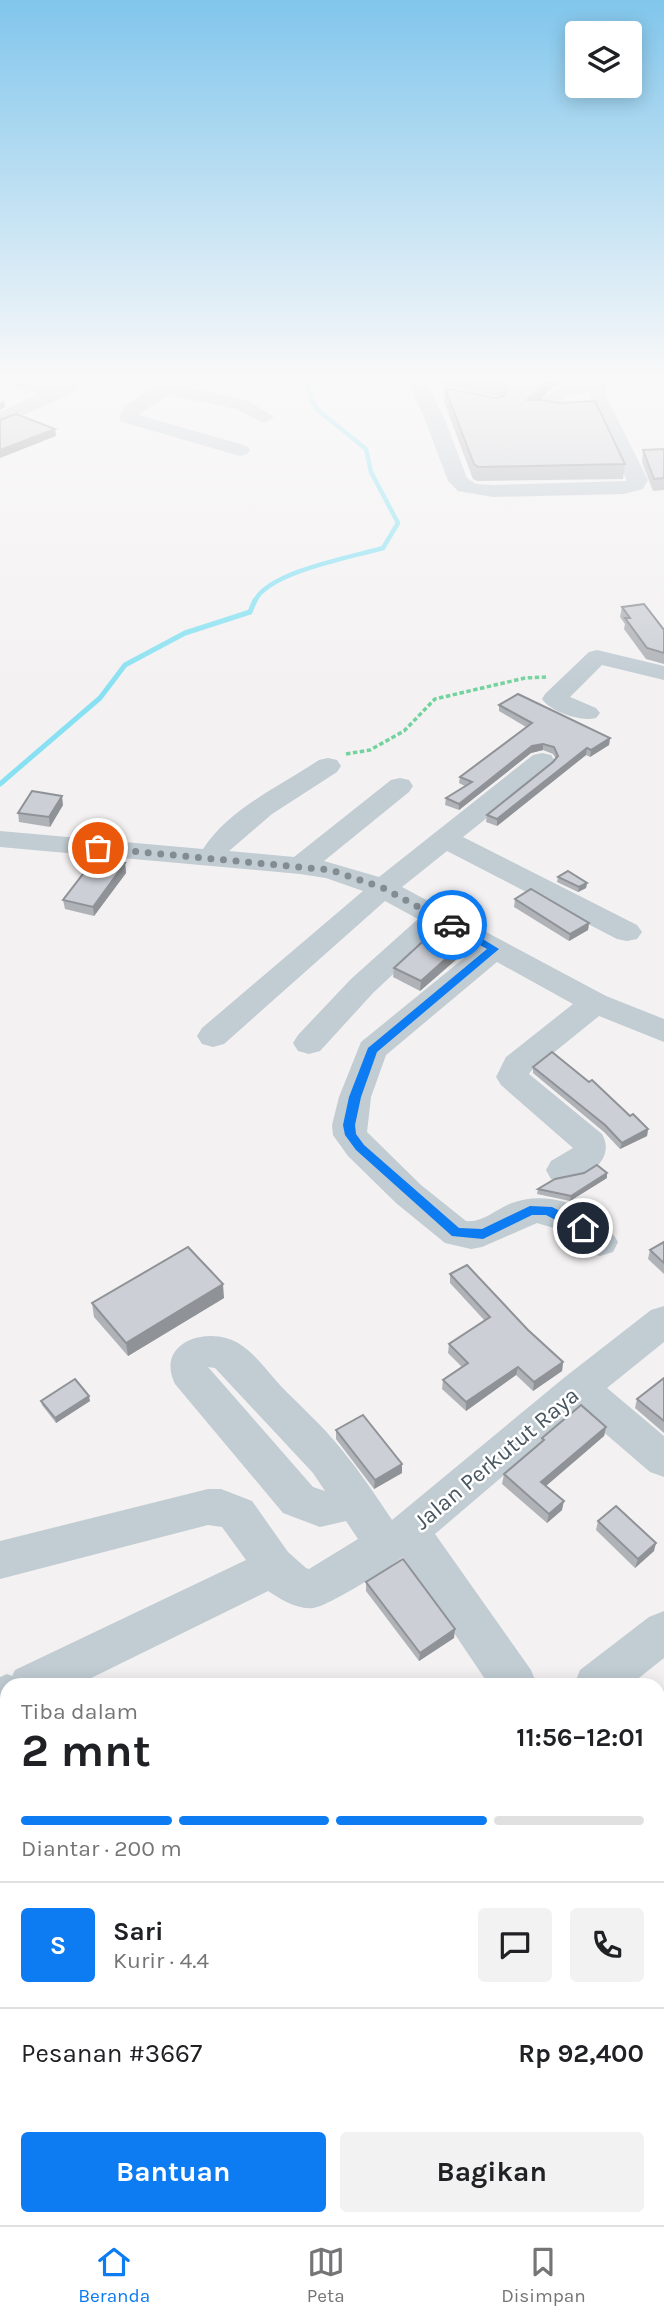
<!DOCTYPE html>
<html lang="id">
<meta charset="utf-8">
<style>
:root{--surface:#fff;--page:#f2f2f2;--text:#202124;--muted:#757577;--line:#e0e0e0;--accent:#0d7bf1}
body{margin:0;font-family:Karla,sans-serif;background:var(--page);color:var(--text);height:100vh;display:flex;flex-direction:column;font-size:26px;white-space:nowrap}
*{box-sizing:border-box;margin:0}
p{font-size:23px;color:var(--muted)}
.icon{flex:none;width:38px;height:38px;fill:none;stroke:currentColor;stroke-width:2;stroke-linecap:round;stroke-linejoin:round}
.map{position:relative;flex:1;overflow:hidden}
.side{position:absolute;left:0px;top:1678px;width:665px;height:548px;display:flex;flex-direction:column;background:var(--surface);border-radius:21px 21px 0 0;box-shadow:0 4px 18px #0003}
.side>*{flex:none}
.tools{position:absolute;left:565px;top:21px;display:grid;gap:14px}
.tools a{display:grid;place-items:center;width:77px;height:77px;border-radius:7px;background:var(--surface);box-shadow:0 4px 18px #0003;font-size:35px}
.pin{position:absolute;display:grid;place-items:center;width:60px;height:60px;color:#fff;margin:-30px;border:4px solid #fff;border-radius:50%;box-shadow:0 2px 7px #0007}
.courier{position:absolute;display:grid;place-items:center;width:70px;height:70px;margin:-35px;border:5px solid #0d7bf1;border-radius:50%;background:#fff;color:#222;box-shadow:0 2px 9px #0007}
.summary em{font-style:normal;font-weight:700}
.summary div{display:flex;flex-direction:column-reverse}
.summary{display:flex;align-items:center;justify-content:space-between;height:119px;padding:0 21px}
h1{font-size:46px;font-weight:700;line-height:52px}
.bar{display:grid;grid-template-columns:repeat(4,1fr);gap:10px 7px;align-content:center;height:84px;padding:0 21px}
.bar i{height:9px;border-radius:5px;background:var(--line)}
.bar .active{background:var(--accent)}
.bar p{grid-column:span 4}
.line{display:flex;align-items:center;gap:18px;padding:0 21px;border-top:2px solid var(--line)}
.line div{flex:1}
.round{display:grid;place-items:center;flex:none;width:74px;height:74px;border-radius:7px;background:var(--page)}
.cta{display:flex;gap:14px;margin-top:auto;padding:14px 21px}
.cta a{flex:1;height:80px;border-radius:7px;background:var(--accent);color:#fff;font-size:28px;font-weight:700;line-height:80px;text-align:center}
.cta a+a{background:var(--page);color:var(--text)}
.tabs{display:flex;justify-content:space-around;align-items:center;height:98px;border-top:2px solid var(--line);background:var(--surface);font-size:19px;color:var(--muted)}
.tabs a{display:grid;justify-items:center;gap:4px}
.tabs .active{color:var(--accent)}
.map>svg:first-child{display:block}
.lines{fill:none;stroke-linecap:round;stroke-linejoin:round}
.stream-far1{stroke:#88e1f2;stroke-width:4.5}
.stream{stroke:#88e1f2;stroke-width:5}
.path-far1{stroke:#73d39f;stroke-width:2.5;stroke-dasharray:3.5 2;stroke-linecap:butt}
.path{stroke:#73d39f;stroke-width:3.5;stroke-dasharray:4.5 2.5;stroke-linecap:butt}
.minor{fill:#c1ccd3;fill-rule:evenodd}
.wall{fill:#afb3b8}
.shaded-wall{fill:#8f9296}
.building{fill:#ccd0d6;stroke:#8f9296;stroke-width:2}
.route{fill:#0d7bf1}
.done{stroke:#838c93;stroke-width:7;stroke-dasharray:0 12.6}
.labels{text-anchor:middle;stroke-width:5;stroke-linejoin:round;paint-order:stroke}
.near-street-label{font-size:23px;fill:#475560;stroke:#fff}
</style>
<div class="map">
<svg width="664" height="2225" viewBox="0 0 664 2225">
<rect width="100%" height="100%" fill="#f3f1f1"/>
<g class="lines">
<!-- stream-far1 -->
<path class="stream-far1" d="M255,601c13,-29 97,-44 128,-53l15,-25 -27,-51 -5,-23 -47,-38 -7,-9 -4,-15 6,-11"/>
<!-- stream -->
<polyline class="stream" points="0,784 100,698 125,665 185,633 250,612 255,600"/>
<!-- path-far1 -->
<polyline class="path-far1" points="109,381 131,387"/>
<!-- path -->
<polyline class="path" points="346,754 370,750 404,731 435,699 525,678 546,677"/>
<!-- minor -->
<g class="minor">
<polygon points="0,376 19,376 53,387 77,376 101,376 62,398 0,425 0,412 38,394 0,382"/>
<polygon points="173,376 195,376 182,386 249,401 274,417 264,423 236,409 169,395 140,413 139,415 247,446 250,450 247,454 240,456 122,422 119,418 124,406"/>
<path d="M404,376h18l22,41 23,61 9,6 17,1 134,-4 -34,-74c-12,12 -45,10 -55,-2 21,-28 42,-13 58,-29h19l-9,10v10l42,84 -5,9 -19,5 -131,3 -35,-6 -10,-10 -24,-64zM588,392l4,13 -8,-4 -24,2 7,-7z"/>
<path d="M597,650l67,16v14l-62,-15 -32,32 26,11 4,5 -4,5c-15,4 -45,-6 -54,-19l3,-5 44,-42z"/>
<path d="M542,753l9,2 4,6 -4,6 -88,70 174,88 5,7 -5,7 -10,2 -10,-2 -170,-88 -45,36 204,109 58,23v23l-65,-26 -68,55 -2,3 73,60c17,30 -27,52 -51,45l-5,-9 5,-9 22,-13 -72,-63 -5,-8 10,-20 67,-53 -76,-42 -111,93 -15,42 -4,35 54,53 45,36c17,2 30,-12 46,-18 36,-14 87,4 106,39l-5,10 -13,4 -13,-4 -30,-23 -20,-6 -55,24 -11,2 -26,-6 -49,-40 -48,-47 -15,-21 -1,-10 7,-28 22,-55 113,-92 -35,-19 -66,62 -53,58 -11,3 -11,-3 -5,-8 5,-8 53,-56 67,-60 -33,-18 -161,143 -11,3 -11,-3 -5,-8 5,-8 161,-137 -37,-13 -26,-4 -300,-27v-16l203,18c26,-40 77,-63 116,-89l9,-2 9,2 4,6 -4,6 -65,42 -43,37 65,6 97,-77 9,-2 9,2 4,6 -4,6 -85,69 55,16 154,-122z"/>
<path d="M664,1306v36l-57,46 57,48v41l-14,-5 -71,-61 -144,123 96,136 6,15h-48l-86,-128c-11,9 -76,50 -90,51 -15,2 -33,-9 -45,-17l-191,94h-70v34l-7,3v-45l7,-3 5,2 3,-6 231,-110 -24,-33 -14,-2 -208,54v-38l208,-52h13l31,12 36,51 18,16 3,1 49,-30 -12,-18 -26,6 -37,-14 -108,-129c-21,-43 36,-60 66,-39 14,9 26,26 38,39 20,21 44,42 63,66 18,22 34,46 50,70l173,-143 86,-67zM208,1367l7,1 98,105 12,18 -12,-4z"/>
<polygon points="664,1611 664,1658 630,1685 574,1685 580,1670 649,1617"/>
<polygon points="658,1853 664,1855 664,1909 658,1906"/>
<polygon points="664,1928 664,1980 658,1982 658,1930"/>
<polygon points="664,2014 664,2068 658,2070 658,2016"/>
<polygon points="7,2130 7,2184 0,2187 0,2133"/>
<polygon points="664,2166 664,2224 594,2225 597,2219 658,2219 658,2169"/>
<polygon points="207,2219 321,2219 324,2225 204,2225"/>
<polygon points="504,2219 561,2219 564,2225 507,2225"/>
</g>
</g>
<!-- wall -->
<g class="wall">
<polygon points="436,376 565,376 540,400 625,464 623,479 477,481 473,479 444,402 445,388 496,398 502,397 437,384"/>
<polygon points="664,449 664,490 653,491 642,462 643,450"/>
<polygon points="622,607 664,630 664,664 646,659 624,629 625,624 620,617"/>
<polygon points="499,705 610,738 609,745 590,757 586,755 497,826 486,822 487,815 553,762 556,759 553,754 543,750 531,753 459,810 445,805 446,798 465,786 459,783 460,777 526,727 499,711"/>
<polygon points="63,805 50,827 19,822 18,813"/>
<polygon points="125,863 126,873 94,916 65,909 63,900"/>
<polygon points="558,877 587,883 586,888 578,892 557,882"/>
<polygon points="515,899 589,923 588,930 569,941 514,907"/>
<polygon points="459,947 459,957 420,991 393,977 394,968"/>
<polygon points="533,1067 630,1116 648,1129 647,1136 620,1149 604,1132 533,1073"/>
<polygon points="607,1178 570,1201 537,1194 538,1189"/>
<polygon points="664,1242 664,1274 648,1259 650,1250"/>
<polygon points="450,1274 528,1330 563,1362 562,1371 533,1391 516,1375 466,1411 442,1389 443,1380 462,1367 448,1353 449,1344 485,1321 450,1283"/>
<polygon points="224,1298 128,1356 94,1317 92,1303"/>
<polygon points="664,1378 664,1433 635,1408 637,1399"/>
<polygon points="41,1401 90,1401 56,1423 42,1405"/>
<polygon points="606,1427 604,1436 546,1486 562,1510 547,1523 502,1484 504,1474 541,1442 542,1438"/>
<polygon points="336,1430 402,1464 402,1473 374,1489 336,1439"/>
<polygon points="598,1521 654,1551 635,1568 596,1530"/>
<polygon points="366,1582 454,1638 419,1661 366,1591"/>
</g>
<!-- shaded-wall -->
<g class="shaded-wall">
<polygon points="551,376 565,376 546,393 526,414 527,400"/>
<polygon points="4,400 5,407 0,410 0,403"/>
<polygon points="55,429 56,436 0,458 0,450"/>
<polygon points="610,738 609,745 590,757 591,750"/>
<polygon points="543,744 543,750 531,753 459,810 459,804 532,746"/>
<polygon points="587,748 586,755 497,826 497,819"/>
<polygon points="62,796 63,805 50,827 49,817"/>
<polygon points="125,863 126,873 94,916 93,907"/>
<polygon points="587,883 586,888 578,892 579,887"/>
<polygon points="589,923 588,930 569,941 570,934"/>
<polygon points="459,947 459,957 420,991 421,981"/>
<polygon points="648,1129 647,1136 620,1149 622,1143"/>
<polygon points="607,1173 607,1178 570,1201 571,1196"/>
<polygon points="223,1284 224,1298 128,1356 126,1343"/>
<polygon points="563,1362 562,1371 533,1391 534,1382"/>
<polygon points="518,1367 516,1375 466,1411 466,1402"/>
<polygon points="89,1396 90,1401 56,1423 55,1418"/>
<polygon points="606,1427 604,1436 540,1491 541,1482"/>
<polygon points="402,1464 402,1473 374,1489 375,1480"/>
<polygon points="564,1501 562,1510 547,1523 549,1514"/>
<polygon points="656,1543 654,1551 635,1568 638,1559"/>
<polygon points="455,1629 454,1638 419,1661 420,1653"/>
</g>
<!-- building -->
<g class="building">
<polygon points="466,376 551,376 527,400 542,400 558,403 595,401 625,464 478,467 474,464 445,388 496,398 505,396 508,389 505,383"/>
<polygon points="16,414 55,429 0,450 0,420"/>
<polygon points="664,449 664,478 654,479 643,450"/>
<polygon points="644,604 664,630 664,653 647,648 625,618 630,618 622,607"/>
<polygon points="518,694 610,738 591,750 587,748 497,819 487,815 553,762 558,756 554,747 543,744 532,746 459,804 446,798 472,782 460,777 532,723 499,705"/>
<polygon points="32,791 62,796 49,817 18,813"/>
<polygon points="96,857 125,863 93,907 63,900"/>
<polygon points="568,871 587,883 579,887 558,877"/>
<polygon points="531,889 589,923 570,934 515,899"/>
<polygon points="431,934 459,947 421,981 394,968"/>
<polygon points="552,1052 589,1082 592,1080 630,1116 633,1114 648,1129 622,1143 605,1125 533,1067"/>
<polygon points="597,1165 607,1173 571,1196 538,1189 555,1179 584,1173"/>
<polygon points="664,1242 664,1263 650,1250"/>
<polygon points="188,1247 223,1284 126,1343 92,1303"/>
<polygon points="467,1265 528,1330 563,1362 534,1382 518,1367 466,1402 443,1380 468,1363 449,1344 490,1317 450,1274"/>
<polygon points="664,1378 664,1421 637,1399"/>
<polygon points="75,1379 89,1396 55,1418 41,1401"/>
<polygon points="581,1405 606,1427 541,1482 564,1501 549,1514 504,1474 544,1440 542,1438"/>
<polygon points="363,1415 402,1464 375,1480 336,1430"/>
<polygon points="616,1506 656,1543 638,1559 598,1521"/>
<polygon points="403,1559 455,1629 420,1653 366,1582"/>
<polygon points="326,2219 363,2219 365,2225 307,2225 306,2222 324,2222"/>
</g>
<!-- sky -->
<linearGradient id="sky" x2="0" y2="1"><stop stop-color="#81c6ec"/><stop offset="0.55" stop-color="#faf9f9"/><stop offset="1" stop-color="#faf9f9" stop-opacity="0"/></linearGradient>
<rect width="664" height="688" fill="url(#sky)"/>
<!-- route -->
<polygon class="route" points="448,922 455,922 499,949 377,1052 361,1097 355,1125 356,1134 364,1145 459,1228 482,1229 530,1206 552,1207 588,1225 588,1232 579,1232 546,1215 532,1215 483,1239 452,1236 356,1150 345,1135 343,1125 349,1097 368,1048 487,949 448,927"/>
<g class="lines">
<!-- done -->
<polyline class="done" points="98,848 331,870 383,888 452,925"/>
</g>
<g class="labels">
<!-- near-street labels -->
<g class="near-street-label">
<text transform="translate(496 1458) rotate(-40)" y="8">Jalan Perkutut Raya</text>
</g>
</g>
</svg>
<div class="tools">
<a><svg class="icon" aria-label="layers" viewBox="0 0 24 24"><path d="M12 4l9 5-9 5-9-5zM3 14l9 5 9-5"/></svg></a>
</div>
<div class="pin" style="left:98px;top:848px;background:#ea580c"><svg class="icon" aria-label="bag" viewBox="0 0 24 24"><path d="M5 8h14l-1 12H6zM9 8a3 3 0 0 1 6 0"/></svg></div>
<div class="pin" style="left:583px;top:1228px;background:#1f2937"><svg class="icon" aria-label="home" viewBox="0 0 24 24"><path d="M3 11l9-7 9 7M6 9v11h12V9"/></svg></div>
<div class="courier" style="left:452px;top:925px"><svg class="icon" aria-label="car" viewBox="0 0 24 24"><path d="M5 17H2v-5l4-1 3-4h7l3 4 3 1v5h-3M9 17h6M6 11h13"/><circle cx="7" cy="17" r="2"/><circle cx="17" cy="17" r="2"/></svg></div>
<section class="side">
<div class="summary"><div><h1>2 mnt</h1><p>Tiba dalam</p></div><em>11:56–12:01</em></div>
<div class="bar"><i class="active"></i><i class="active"></i><i class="active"></i><i></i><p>Diantar · 200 m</p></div>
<div class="line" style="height:126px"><b class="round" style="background:var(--accent);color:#fff">S</b><div><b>Sari</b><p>Kurir · 4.4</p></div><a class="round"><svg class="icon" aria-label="chat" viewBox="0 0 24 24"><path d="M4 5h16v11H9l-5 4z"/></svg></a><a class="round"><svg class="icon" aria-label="phone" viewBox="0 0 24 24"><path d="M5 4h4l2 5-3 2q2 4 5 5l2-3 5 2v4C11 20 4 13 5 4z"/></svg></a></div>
<div class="line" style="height:91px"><div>Pesanan #3667</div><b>Rp 92,400</b></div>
<div class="cta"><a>Bantuan</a><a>Bagikan</a></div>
</section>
</div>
<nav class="tabs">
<a class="active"><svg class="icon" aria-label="home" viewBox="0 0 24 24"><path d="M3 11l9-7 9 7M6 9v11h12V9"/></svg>Beranda</a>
<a><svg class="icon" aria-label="map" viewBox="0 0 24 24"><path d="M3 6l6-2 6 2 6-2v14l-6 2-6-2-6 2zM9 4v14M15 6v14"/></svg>Peta</a>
<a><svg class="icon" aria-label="saved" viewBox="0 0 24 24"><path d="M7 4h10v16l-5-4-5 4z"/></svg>Disimpan</a>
</nav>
